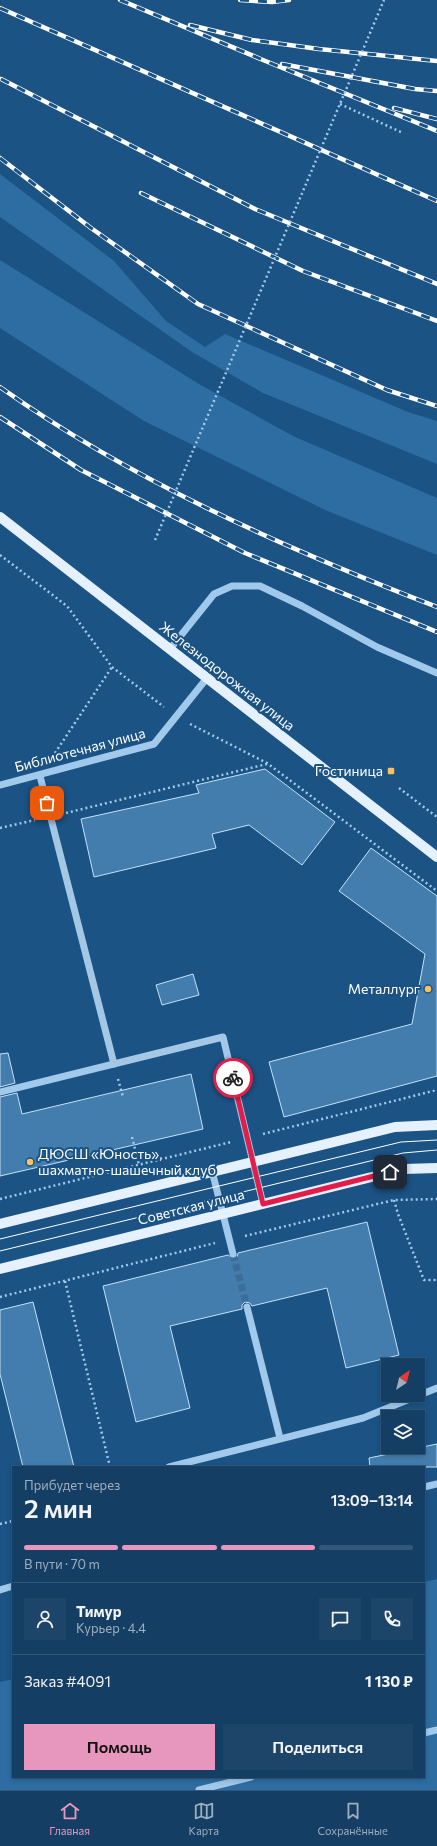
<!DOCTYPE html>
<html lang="ru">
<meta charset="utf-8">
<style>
:root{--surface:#143e63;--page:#1d4569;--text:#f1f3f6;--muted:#9daebe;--line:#335778;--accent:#e797bd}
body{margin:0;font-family:Commissioner,sans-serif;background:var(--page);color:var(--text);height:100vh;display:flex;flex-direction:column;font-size:15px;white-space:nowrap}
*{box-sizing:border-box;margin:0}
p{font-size:13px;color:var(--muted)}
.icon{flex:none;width:22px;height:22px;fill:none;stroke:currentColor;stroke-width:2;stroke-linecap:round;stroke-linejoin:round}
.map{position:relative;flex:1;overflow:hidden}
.panel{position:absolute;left:12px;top:1466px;width:413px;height:312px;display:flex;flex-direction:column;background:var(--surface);border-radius:0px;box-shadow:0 2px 6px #0003,0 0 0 1px var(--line)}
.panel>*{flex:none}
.needle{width:26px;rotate:35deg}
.controls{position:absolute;left:381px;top:1358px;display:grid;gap:8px}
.controls a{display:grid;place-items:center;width:44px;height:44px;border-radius:0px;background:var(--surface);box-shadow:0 2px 6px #0003,0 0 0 1px var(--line);font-size:20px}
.pin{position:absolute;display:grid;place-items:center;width:34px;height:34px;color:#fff;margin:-17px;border-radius:8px;box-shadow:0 2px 6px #0006}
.courier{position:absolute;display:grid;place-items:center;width:40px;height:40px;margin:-20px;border:3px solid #e11d48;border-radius:50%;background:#fff;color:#222;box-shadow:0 1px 5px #0007}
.head em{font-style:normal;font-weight:600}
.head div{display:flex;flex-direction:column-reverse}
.head{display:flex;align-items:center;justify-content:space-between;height:68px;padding:0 12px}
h1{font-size:26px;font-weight:600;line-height:30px}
.bar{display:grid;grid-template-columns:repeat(4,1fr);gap:6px 4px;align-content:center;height:48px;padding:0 12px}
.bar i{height:5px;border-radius:3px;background:var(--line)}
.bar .current{background:var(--accent)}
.bar p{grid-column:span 4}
.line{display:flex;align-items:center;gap:10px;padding:0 12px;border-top:1px solid var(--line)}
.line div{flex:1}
.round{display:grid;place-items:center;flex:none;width:42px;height:42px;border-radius:0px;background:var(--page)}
.cta{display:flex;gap:8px;margin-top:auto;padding:8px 12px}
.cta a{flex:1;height:46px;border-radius:0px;background:var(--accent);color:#111;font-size:16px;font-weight:600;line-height:46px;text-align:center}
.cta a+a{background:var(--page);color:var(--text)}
.tab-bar{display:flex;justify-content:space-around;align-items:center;height:56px;border-top:1px solid var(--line);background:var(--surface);font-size:11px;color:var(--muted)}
.tab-bar a{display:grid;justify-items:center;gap:2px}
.tab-bar .current{color:var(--accent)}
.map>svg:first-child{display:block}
.green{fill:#2d6da2}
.building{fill:#437dad;stroke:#c5e1f8}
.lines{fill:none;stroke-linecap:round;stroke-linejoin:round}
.minor-tunnel{stroke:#3c6d96;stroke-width:7;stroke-dasharray:7 3.5;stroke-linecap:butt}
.path{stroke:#a0c9eb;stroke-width:2.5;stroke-dasharray:2 3;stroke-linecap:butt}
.minor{stroke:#a0c9eb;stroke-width:7}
.major{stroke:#e5f1ff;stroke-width:10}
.tram{stroke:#fff;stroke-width:1}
.rail-casing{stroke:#fff;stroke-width:4.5}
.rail{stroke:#1a5384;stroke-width:3;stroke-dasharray:9;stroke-linecap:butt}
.path-bridge{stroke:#a0c9eb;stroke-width:2.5;stroke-dasharray:2 3;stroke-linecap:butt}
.done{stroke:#afc3d4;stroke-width:4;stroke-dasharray:0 7.2}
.route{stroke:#e11d48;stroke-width:5}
.poi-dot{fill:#febf5c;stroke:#1a5384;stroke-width:1.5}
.labels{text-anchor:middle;stroke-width:4;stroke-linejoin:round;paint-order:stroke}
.street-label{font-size:14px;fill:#fff;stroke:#1a5384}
.poi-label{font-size:14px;fill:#fff;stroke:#1a5384;text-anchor:end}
</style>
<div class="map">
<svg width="437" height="1790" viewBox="0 0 437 1790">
<rect width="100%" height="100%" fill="#1a5384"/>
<!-- green -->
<g class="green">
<polygon points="0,174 114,261 166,321 205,347 225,334 408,412 437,421 437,464 263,393 192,352 0,217"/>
<polygon points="0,260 199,384 293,436 437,498 437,555 325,510 144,421 0,328"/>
<polygon points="437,1579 437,1790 0,1790 0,1682 13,1679 13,1777 424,1777 424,1582"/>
</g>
<!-- building -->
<g class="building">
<polygon points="265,769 335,822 302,865 249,825 212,834 216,848 94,877 81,819 199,793 196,785"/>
<polygon points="371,848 437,896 437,1076 284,1117 269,1062 412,1024 425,954 339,891"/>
<polygon points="193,974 199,995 162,1005 156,985"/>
<polygon points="8,1053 15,1083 0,1087 0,1054"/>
<polygon points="191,1074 203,1129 0,1176 0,1097 17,1093 22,1114"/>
<polygon points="367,1222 399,1355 346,1368 327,1288 252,1306 250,1303 245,1302 242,1305 242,1309 170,1326 190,1408 136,1422 103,1286 228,1255 234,1259 237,1257 238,1253"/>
<polygon points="33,1302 74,1467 23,1467 0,1374 0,1310"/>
<polygon points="437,1444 437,1467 370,1467 369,1458"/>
</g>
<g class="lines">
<!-- minor-tunnel -->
<polyline class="minor-tunnel" points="233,1254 247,1307"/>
<!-- path -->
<g class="path">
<polyline points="340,104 403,133"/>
<polyline points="0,555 67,606 112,667 164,707"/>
<polyline points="190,724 267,763 437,891"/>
<polyline points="55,753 112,667"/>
<polyline points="399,788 437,817"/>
<polyline points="66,813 267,764"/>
<polyline points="0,828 35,820"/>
<polyline points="118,1079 123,1097"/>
<polyline points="263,1134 437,1090"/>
<polyline points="132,1137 139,1165"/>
<polyline points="0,1199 231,1142"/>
<polyline points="394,1200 398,1214 424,1280 437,1280"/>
<polyline points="245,1236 394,1200 437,1199"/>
<polyline points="65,1281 110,1467"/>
<polyline points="0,1297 215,1243"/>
<polyline points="0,1524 13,1521"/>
</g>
<!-- minor -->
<g class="minor">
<polyline points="170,649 214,594 232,586 260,586 302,606 377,647 437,673"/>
<polyline points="40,776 114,1064"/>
<polyline points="0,785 154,744 207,678"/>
<polyline points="0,1092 223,1037 263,1204"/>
<polyline points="212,1171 233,1254"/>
<polyline points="247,1307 280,1438"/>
<polyline points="169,1467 363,1418 437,1388"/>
<polyline points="424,1487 437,1484"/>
<polyline points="0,1590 13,1586"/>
<polyline points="424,1733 437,1730"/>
<polyline points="199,1790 251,1777"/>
</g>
<!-- major -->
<g class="major">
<polyline points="0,517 437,857"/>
<polyline points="0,1224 395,1127 437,1125"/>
<polyline points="0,1269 404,1169 437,1168"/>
</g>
<!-- tram -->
<g class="tram">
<polyline points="0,1239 401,1142 437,1140"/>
<polyline points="0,1251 403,1153 437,1150"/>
</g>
<defs>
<g id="rail">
<polyline points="120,0 263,60 437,131"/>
<polyline points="240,0 272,2 289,0"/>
<polyline points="0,8 437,201"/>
<polyline points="190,25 252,40 319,49 437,61"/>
<polyline points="282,64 415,89 437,91"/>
<polyline points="1,79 255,209 437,284"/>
<polyline points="394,108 437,119"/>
<polyline points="0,158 91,228 198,304 387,390 437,406"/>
<polyline points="141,193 303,271 437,321"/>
<path d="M0,387c134,95 285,161 437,220"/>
<polyline points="0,417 81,470 245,553 437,632"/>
</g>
</defs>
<!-- rail casing -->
<use href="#rail" class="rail-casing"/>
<!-- rail -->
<use href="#rail" class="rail"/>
<!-- path-bridge -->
<polyline class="path-bridge" points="155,540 384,0"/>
</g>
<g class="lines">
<!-- done -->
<polyline class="done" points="47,803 114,1064 223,1037 233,1078"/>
<!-- route -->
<polyline class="route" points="233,1078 263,1204 390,1172"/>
</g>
<!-- markers -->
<g class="poi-dot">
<rect x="387" y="767" width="8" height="8" rx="2"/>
<circle cx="428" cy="989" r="4"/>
<circle cx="30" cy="1162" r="4"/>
</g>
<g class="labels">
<!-- street labels -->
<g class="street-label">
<text transform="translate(227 676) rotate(38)" y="5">Железнодорожная улица</text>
<text transform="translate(80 750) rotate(-15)" y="5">Библиотечная улица</text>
<text transform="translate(191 1207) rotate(-14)" y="5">Советская улица</text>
</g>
<!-- poi labels -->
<g class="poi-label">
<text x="383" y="776">Гостиница</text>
<text x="420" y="994">Металлург</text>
<text x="38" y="1159" text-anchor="start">ДЮСШ «Юность»,<tspan x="38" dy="16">шахматно-шашечный клуб</tspan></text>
</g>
</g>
</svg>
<div class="controls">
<a><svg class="needle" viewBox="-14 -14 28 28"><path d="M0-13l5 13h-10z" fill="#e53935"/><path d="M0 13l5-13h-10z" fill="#9daebe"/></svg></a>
<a><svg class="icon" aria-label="layers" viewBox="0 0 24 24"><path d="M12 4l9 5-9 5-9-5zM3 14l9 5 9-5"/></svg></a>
</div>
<div class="pin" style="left:47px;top:803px;background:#ea580c"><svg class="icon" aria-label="bag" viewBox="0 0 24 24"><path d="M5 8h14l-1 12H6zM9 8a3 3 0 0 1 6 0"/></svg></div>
<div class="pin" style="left:390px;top:1172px;background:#1f2937"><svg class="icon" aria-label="home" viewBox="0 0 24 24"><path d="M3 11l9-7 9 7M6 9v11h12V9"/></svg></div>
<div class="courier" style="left:233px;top:1078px"><svg class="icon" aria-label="bike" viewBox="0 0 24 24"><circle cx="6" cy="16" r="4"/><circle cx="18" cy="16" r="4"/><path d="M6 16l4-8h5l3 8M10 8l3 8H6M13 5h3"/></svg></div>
<section class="panel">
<div class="head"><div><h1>2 мин</h1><p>Прибудет через</p></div><em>13:09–13:14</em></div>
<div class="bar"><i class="current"></i><i class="current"></i><i class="current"></i><i></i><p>В пути · 70 m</p></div>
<div class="line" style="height:72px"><a class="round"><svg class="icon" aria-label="person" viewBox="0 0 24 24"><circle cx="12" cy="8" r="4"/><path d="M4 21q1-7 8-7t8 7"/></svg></a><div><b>Тимур</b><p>Курьер · 4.4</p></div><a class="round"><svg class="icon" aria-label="chat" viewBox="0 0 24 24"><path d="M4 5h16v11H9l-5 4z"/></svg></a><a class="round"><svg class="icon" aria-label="phone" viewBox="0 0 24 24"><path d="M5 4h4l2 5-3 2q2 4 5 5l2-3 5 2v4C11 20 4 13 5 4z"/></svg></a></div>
<div class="line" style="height:52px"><div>Заказ #4091</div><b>1 130 ₽</b></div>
<div class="cta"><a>Помощь</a><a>Поделиться</a></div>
</section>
</div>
<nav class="tab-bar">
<a class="current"><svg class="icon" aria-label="home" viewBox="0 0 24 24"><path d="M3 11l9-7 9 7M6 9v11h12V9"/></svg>Главная</a>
<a><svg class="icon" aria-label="map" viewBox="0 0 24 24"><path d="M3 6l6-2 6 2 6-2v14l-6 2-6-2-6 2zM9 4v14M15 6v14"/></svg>Карта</a>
<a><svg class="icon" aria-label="saved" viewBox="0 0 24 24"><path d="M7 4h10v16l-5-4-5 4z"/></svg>Сохранённые</a>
</nav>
